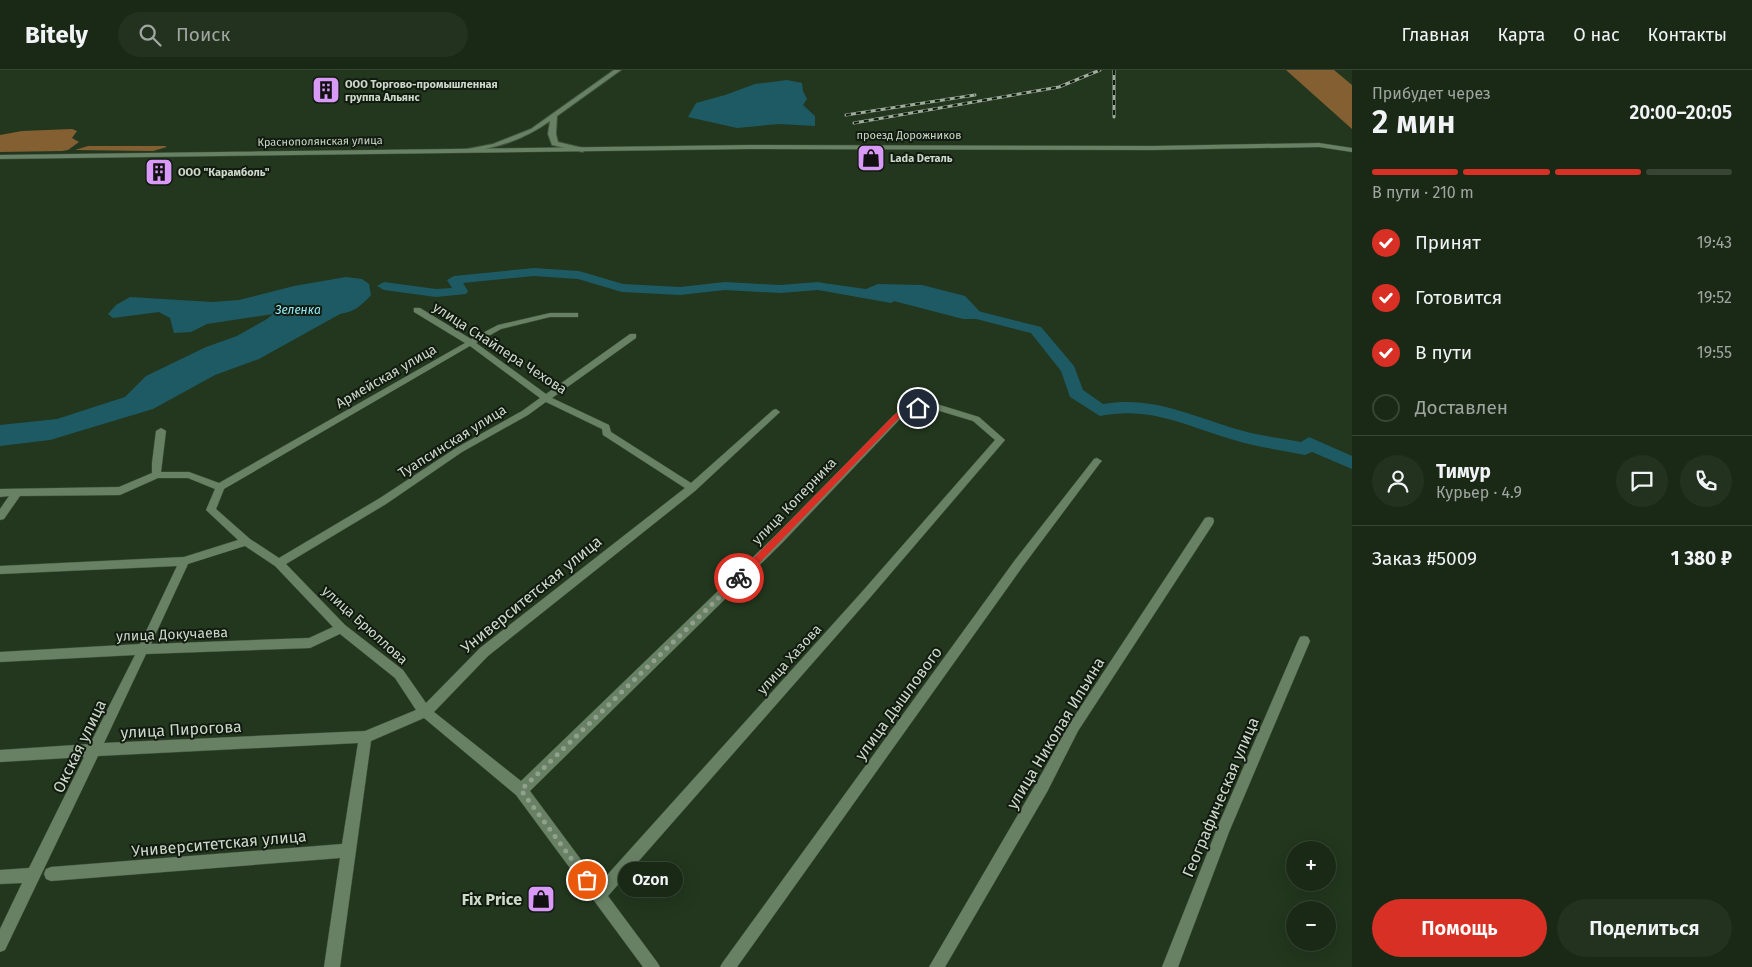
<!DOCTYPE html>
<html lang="ru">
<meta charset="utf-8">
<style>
:root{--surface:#1a2916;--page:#23311f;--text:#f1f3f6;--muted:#9fa6a1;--line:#384535;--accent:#d93025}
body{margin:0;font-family:"Fira Sans",sans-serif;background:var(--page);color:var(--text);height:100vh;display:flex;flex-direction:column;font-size:19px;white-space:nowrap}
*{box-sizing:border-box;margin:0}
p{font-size:16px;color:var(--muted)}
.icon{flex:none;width:28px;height:28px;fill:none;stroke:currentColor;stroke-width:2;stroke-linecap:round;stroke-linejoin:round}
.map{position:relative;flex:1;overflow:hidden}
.drawer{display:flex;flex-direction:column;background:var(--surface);width:400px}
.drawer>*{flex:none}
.fabs{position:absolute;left:1286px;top:771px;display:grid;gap:10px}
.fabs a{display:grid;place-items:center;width:50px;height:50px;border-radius:50%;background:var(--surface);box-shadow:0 5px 20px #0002,0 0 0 1px var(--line);font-size:25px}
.pin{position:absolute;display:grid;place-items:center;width:42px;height:42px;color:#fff;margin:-21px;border:2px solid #fff;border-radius:50%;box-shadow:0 1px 5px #0007}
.courier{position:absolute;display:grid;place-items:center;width:50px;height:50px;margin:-25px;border:4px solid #d93025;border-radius:50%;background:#fff;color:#222;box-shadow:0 1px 6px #0007}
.bubble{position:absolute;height:35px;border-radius:18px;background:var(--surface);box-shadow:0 5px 20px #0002,0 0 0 1px var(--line);font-size:16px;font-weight:600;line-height:35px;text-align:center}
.headline em{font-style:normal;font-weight:600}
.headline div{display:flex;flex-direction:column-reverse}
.headline{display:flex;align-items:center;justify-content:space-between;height:85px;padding:0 20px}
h1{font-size:32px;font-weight:600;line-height:38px}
.bar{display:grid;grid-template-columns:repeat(4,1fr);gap:8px 5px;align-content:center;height:60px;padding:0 20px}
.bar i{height:6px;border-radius:4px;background:var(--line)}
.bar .active{background:var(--accent)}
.bar p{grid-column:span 4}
.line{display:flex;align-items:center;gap:12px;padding:0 20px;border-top:1px solid var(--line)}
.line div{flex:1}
.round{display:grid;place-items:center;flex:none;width:52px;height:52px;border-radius:26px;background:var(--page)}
ol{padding:0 20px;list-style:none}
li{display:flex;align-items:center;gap:15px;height:55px}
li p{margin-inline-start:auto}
li .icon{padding:5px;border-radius:50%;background:var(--accent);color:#fff;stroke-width:4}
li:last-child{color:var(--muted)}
li i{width:28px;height:28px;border:2px solid var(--line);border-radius:50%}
.cta{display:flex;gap:10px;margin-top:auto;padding:10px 20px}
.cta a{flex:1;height:58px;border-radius:30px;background:var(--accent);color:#fff;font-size:20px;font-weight:600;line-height:58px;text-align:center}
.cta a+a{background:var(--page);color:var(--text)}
header{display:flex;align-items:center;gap:30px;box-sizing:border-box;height:70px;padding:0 25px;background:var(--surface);border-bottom:1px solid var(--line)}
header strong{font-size:24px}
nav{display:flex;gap:28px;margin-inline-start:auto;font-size:18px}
.search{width:350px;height:45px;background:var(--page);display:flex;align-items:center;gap:12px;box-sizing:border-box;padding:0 18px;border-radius:28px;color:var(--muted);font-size:19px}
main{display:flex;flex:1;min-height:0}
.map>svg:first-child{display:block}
.forest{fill:#845f32}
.water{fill:#1e5a64}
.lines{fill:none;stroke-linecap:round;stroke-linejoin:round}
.river{fill:#1e5a64;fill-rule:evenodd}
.minor-casing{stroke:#40523d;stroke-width:1}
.tertiary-casing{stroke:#40523d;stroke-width:2}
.secondary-casing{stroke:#40523d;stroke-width:1}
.minor{fill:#688064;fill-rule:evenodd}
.tertiary{fill:#688064;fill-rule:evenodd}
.secondary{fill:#688064;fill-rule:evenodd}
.rail-casing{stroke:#9fae9c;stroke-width:3}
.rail{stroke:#121b10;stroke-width:2;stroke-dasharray:5;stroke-linecap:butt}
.route{fill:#d93025}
.done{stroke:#90a08d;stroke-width:5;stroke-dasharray:0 9}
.labels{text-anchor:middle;stroke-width:4;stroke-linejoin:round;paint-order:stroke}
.far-poi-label{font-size:11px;font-weight:bold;fill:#ccd9c9;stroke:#121b10;text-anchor:start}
.far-street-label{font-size:11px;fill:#ccd9c9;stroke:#121b10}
.far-water-label{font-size:12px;font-style:italic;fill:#94ebfa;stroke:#121b10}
.street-label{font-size:14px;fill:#ccd9c9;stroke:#121b10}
.near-street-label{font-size:16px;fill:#ccd9c9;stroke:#121b10}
.near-poi-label{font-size:16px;font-weight:bold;fill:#ccd9c9;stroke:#121b10;text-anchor:end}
</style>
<header>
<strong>Bitely</strong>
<div class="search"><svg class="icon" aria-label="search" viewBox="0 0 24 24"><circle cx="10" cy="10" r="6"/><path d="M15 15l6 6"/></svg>Поиск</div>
<nav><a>Главная</a><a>Карта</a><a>О нас</a><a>Контакты</a></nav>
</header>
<main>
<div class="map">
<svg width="1352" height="897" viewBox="0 0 1352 897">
<rect width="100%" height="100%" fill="#22371e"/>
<!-- forest -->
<g class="forest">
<polygon points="1286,0 1334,0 1352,15 1352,59"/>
<polygon points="72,59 77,61 72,68 79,72 68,80 62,81 0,82 0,65 22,61"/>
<polygon points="88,76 165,76 167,77 153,81 75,80"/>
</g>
<!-- water -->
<g class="water">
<polygon points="787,10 802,13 803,21 807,29 803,35 815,46 815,56 779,54 737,58 688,47 696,33 725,25 755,14"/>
<path d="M346,207l16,2 7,5 2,11c-10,11 -17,17 -31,19l-81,45 -44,16 -62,34 -103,31 -50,6v-21l57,-6 68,-22 21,-21 60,-29 31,-11 30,-17 6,-5 -66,10 -16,8 -17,1 -4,-15 -11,-6 -46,6 -5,-4 8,-9 14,-8 82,5 27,-2 55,-14z"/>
<polygon points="830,214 866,219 878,214 922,215 965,226 983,245 979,249 963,249 863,223 818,216"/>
</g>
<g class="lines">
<!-- river -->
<g class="river">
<polygon points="534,198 579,201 623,214 680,217 725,212 780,215 818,212 891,225 898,229 891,233 818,220 780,223 725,220 680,225 622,222 578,209 534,206 463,213 468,221 466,224 436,227 384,220 377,216 384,212 436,219 452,218 447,210 454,206"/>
<path d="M958,236l83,21 33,39 9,24 20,14c50,-9 91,13 137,26 20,6 41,8 61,12l8,-5 43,19v13l-40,-17 -7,3c-24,-5 -48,-8 -71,-15 -49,-14 -82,-34 -134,-24l-30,-19 -9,-26 -30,-38 -78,-20 -2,-3 2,-3z"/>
</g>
<defs>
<g id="minor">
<path d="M414,238h6l51,31 27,-14 52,-12h28v4h-28l-49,12 -25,14 70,51 84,-60h6v4l-84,60 57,27 2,7 80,51 82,-73 3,-1 4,3 -85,79 -207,165 -54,56 87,69 254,-245 119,-121 9,-7 27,-6 49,15 26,23 -137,160 -260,296 49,66 3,5h-17l-127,-172 -92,-77 -53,23 -31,226h-16l16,-109 -289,23 -5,-2 -2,-5 2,-5 5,-2 291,-23 16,-101 -260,13 -93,194 -5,2v-23l22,-46 -22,1v-14l29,-2 55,-111 -84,5v-12l90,-6 45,-89 -135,7v-10l140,-8 37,-78 -177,8v-8l184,-9 54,-17 -32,-30 9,-21 -27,-11h-30l-38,17 -100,1 -16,23 -4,1v-11l9,-13 -9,1v-8l119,-2 33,-14v-10l4,-32 5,-3 5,3 -5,41h28l30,11 246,-140 -51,-31zM470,276l70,52 -18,13 -66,37 -76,50 -101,60 -29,-19 -34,-30 8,-20zM546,332l56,27 1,6 82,53 -205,160 -54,55 -23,-33 -58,-45 -59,-61 100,-60 76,-52 66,-37zM930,338l43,13 22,19 -135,154 -261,290 -69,-93 253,-249 117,-123 9,-7zM245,476l30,20 58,61 -24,11 -158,6 37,-80zM340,564l55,44 21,32 -51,21 -261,12 42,-89 164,-6z"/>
<polygon points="1097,388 1102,391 1100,393 1023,496 737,897 720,897 723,892 1015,490 1094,389"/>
<polygon points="1209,447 1213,448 1214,451 1213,454 1078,661 1047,722 945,897 929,897 1037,712 1070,653 1205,448"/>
<polygon points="1304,566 1308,567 1310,571 1229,762 1178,897 1162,897 1218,756 1298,571 1300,567"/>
</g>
<path id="tertiary" d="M614,0h7l-64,46 -1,18 2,8 25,6v4l-31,-7 -4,-11 2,-13c-27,19 -52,27 -84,31l-4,-2 31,-6 38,-15z"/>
<polygon id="secondary" points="1319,73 1352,78 1352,82 1319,77 1154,80 749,79 0,89 0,85 749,75 1154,76"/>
</defs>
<!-- minor casing -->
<use href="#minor" class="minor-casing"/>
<!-- tertiary casing -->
<use href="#tertiary" class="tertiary-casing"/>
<!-- secondary casing -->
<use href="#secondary" class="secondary-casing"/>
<!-- minor -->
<use href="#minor" class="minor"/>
<!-- tertiary -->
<use href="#tertiary" class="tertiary"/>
<!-- secondary -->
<use href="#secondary" class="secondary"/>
<defs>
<g id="rail">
<polyline points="1114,0 1114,47"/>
<polyline points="846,45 975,25"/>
<polyline points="854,53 1059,17 1100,0"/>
</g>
</defs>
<!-- rail casing -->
<use href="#rail" class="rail-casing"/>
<!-- rail -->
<use href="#rail" class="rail"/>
</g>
<!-- route -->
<polygon class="route" points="918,335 920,336 920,340 908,342 899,348 742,511 736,511 736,506 894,345 903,339"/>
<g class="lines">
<!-- done -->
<polyline class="done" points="587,810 521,720 739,508"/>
</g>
<!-- icons -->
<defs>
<symbol id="building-square" viewBox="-11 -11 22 22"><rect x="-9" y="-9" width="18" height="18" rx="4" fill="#d99af7" stroke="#121b10"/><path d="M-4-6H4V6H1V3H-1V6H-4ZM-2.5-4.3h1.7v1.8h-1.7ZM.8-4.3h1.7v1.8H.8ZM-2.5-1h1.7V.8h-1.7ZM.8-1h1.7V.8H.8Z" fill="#111"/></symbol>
<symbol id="shop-square" viewBox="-11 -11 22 22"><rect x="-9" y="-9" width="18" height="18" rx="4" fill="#d99af7" stroke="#121b10"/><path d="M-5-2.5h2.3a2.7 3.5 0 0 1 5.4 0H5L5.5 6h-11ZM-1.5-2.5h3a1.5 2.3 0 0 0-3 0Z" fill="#111"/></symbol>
</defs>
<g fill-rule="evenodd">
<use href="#building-square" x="310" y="4" width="32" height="32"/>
<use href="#shop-square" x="855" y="72" width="32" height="32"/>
<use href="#building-square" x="143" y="86" width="32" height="32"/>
<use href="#shop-square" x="525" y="813" width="32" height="32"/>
</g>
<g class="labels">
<!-- far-poi labels -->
<g class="far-poi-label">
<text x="345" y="18">ООО Торгово-промышленная<tspan x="345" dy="13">группа Альянс</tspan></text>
<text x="890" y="92">Lada Dеталь</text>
<text x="178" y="106">ООО "Карамболь"</text>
</g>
<!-- far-street labels -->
<g class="far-street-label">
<text x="909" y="69">проезд Дорожников</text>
<text transform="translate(320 71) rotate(-1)" y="4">Краснополянская улица</text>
</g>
<!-- far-water labels -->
<g class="far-water-label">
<text x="298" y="244">Зеленка</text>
</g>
<!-- street labels -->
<g class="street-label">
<text transform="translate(500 278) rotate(33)" y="5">улица Снайпера Чехова</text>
<text transform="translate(386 306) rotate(-30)" y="5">Армейская улица</text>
<text transform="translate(452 371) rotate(-32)" y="5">Туапсинская улица</text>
<text transform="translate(794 431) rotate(-46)" y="5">улица Коперника</text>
<text transform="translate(365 555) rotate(42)" y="5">улица Брюллова</text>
<text transform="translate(172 564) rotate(-2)" y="5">улица Докучаева</text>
<text transform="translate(789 589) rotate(-48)" y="5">улица Хазова</text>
</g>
<!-- near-street labels -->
<g class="near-street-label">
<text transform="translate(531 524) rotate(-39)" y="6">Университетская улица</text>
<text transform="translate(898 633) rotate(-54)" y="6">улица Дышлового</text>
<text transform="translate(181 659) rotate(-3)" y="6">улица Пирогова</text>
<text transform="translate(1055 663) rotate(-59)" y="6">улица Николая Ильина</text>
<text transform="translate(79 676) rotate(-64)" y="6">Окская улица</text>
<text transform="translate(1220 727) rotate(-67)" y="6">Географическая улица</text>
<text transform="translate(219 773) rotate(-5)" y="6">Университетская улица</text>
</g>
<!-- near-poi labels -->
<g class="near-poi-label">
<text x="522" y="835">Fix Price</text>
</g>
</g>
</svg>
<div class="fabs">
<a>+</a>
<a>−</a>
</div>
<div class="pin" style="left:587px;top:810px;background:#ea580c"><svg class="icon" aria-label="bag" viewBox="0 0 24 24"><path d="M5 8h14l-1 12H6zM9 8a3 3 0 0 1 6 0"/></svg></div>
<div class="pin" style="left:918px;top:338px;background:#1f2937"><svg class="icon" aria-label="home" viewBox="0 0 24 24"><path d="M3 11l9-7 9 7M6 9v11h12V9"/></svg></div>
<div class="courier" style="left:739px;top:508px"><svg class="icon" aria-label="bike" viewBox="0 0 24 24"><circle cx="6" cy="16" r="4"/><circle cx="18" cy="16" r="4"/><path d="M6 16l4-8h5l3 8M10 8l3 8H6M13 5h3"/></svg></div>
<div class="bubble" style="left:618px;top:792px;width:65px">Ozon</div>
</div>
<section class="drawer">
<div class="headline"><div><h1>2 мин</h1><p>Прибудет через</p></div><em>20:00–20:05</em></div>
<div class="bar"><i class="active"></i><i class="active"></i><i class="active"></i><i></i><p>В пути · 210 m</p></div>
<ol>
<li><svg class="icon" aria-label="check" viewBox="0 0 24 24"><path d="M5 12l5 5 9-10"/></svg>Принят<p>19:43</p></li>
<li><svg class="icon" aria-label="check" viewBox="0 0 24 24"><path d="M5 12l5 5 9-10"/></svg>Готовится<p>19:52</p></li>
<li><svg class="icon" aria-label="check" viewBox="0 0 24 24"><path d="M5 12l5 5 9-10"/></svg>В пути<p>19:55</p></li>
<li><i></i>Доставлен</li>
</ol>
<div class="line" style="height:90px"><a class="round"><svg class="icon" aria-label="person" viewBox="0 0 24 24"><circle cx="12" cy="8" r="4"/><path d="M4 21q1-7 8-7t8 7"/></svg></a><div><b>Тимур</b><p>Курьер · 4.9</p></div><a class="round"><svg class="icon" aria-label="chat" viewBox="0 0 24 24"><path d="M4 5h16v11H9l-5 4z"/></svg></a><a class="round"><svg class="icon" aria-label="phone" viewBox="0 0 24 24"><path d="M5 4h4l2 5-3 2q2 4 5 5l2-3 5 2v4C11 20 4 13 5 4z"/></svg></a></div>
<div class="line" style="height:65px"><div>Заказ #5009</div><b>1 380 ₽</b></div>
<div class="cta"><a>Помощь</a><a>Поделиться</a></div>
</section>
</main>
